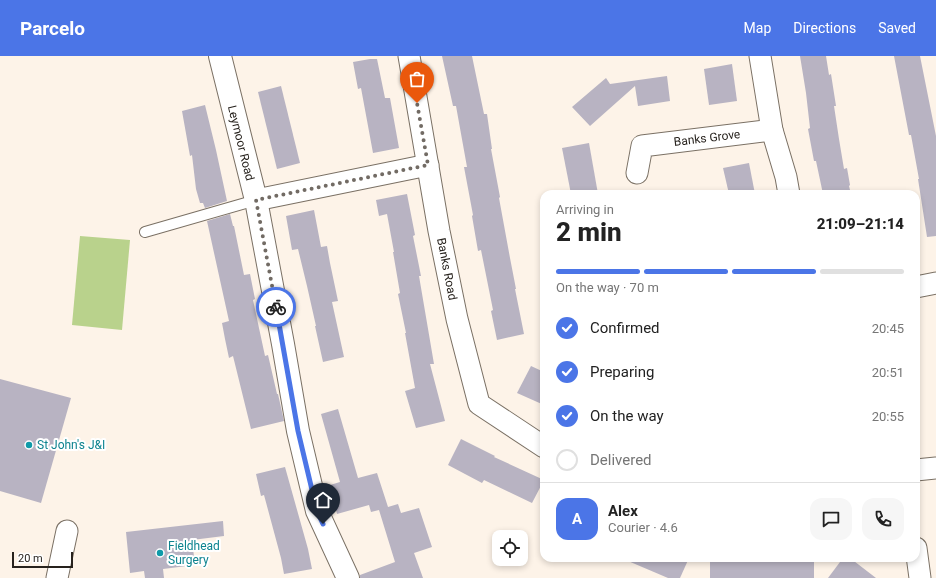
<!DOCTYPE html>
<meta charset="utf-8">
<style>
:root{--surface:#fff;--page:#f6f6f6;--text:#222;--muted:#767676;--line:#e0e0e0;--accent:#4b75e7}
body{margin:0;font-family:Roboto,sans-serif;background:var(--page);color:var(--text);height:100vh;display:flex;flex-direction:column;font-size:15px;white-space:nowrap}
*{box-sizing:border-box;margin:0}
p{font-size:13px;color:var(--muted)}
.icon{flex:none;width:22px;height:22px;fill:none;stroke:currentColor;stroke-width:2;stroke-linecap:round;stroke-linejoin:round}
.map{position:relative;flex:1;overflow:hidden}
.drawer{position:absolute;left:540px;top:134px;width:380px;height:372px;display:flex;flex-direction:column;background:var(--surface);border-radius:12px;box-shadow:0 2px 6px #0003}
.drawer>*{flex:none}
.controls{position:absolute;left:492px;top:474px;display:grid;gap:8px}
.controls a{display:grid;place-items:center;width:36px;height:36px;border-radius:8px;background:var(--surface);box-shadow:0 2px 6px #0003;font-size:20px}
.scale{position:absolute;left:12px;bottom:10px;width:61px;box-sizing:border-box;padding-left:4px;border:2px solid #27221d;border-top:0;font-size:11px;line-height:14px;white-space:nowrap;color:#27221d;-webkit-text-stroke:3px #fff;paint-order:stroke}
.pin{position:absolute;display:grid;place-items:center;width:34px;height:34px;color:#fff;margin:-41px -17px;border-radius:50% 50% 50% 0;rotate:-45deg;box-shadow:0 0 4px #0007}
.pin .icon{rotate:45deg}
.courier{position:absolute;display:grid;place-items:center;width:40px;height:40px;margin:-20px;border:3px solid #4b75e7;border-radius:50%;background:#fff;color:#222;box-shadow:0 1px 5px #0007}
.summary em{font-style:normal;font-weight:800}
.summary div{display:flex;flex-direction:column-reverse}
.summary{display:flex;align-items:center;justify-content:space-between;height:68px;padding:0 16px}
h1{font-size:26px;font-weight:800;line-height:30px}
.bar{display:grid;grid-template-columns:repeat(4,1fr);gap:6px 4px;align-content:center;height:48px;padding:0 16px}
.bar i{height:5px;border-radius:3px;background:var(--line)}
.bar .selected{background:var(--accent)}
.bar p{grid-column:span 4}
.line{display:flex;align-items:center;gap:10px;padding:0 16px;border-top:1px solid var(--line)}
.line div{flex:1}
.round{display:grid;place-items:center;flex:none;width:42px;height:42px;border-radius:12px;background:var(--page)}
ol{padding:0 16px;list-style:none}
li{display:flex;align-items:center;gap:12px;height:44px}
li p{margin-inline-start:auto}
li .icon{padding:4px;border-radius:50%;background:var(--accent);color:#fff;stroke-width:4}
li:last-child{color:var(--muted)}
li i{width:22px;height:22px;border:2px solid var(--line);border-radius:50%}
header{display:flex;align-items:center;gap:24px;box-sizing:border-box;height:56px;padding:0 20px;background:var(--accent);color:#fff}
header strong{font-size:19px}
nav{display:flex;gap:22px;margin-inline-start:auto;font-size:14px}
.map>svg:first-child{display:block}
.green{fill:#b9d28c}
.building{fill:#b8b3c2}
.lines{fill:none;stroke-linecap:round;stroke-linejoin:round}
.service-casing{stroke:#7a7064;stroke-width:12}
.minor-casing{stroke:#7a7064;stroke-width:23}
.tertiary-casing{stroke:#7a7064;stroke-width:24}
.service{stroke:#fff;stroke-width:10}
.minor{stroke:#fff;stroke-width:21}
.tertiary{stroke:#fff;stroke-width:22}
.done{stroke:#726b64;stroke-width:4;stroke-dasharray:0 7.2}
.route{stroke:#4b75e7;stroke-width:5}
.culture-dot{fill:#0f9aa8;stroke:#fff;stroke-width:1.5}
.labels{text-anchor:middle;stroke-width:4;stroke-linejoin:round;paint-order:stroke}
.street-label{font-size:12px;fill:#27221d;stroke:#fff}
.culture-label{font-size:12px;fill:#0d838f;stroke:#fff;text-anchor:start}
</style>
<header>
<strong>Parcelo</strong>
<nav><a>Map</a><a>Directions</a><a>Saved</a></nav>
</header>
<div class="map">
<svg width="936" height="522" viewBox="0 0 936 522">
<rect width="100%" height="100%" fill="#fdf3e8"/>
<!-- green -->
<polygon class="green" points="80,180 130,184 122,274 72,269"/>
<!-- building -->
<g class="building">
<polygon points="442,0 472,0 484,58 487,58 492,93 491,93 500,141 499,142 510,202 516,233 515,233 524,278 497,284 491,255 493,254 481,194 478,195 472,160 473,159 464,111 467,111 456,50 453,50"/>
<polygon points="800,0 826,0 829,19 831,18 836,50 834,50 839,83 844,113 847,112 850,129 849,130 851,138 823,138 816,105 814,105 808,73 810,72 806,37"/>
<polygon points="894,0 920,0 936,80 936,180 927,181 918,123 919,123 911,79 909,79"/>
<polygon points="370,3 377,3 385,42 390,42 399,92 373,97 361,32 358,33 353,6"/>
<polygon points="732,8 737,45 709,49 704,13"/>
<polygon points="667,20 670,45 638,50 635,30 590,70 572,51 606,22 610,28"/>
<polygon points="281,30 300,107 277,113 258,36"/>
<polygon points="205,49 216,94 227,145 205,152 203,147 200,147 196,133 192,99 190,100 182,55"/>
<polygon points="589,87 598,138 571,138 562,92"/>
<polygon points="749,107 755,138 729,138 723,112"/>
<polygon points="407,138 415,179 413,180 421,220 419,220 434,308 430,308 445,365 416,372 405,335 415,332 405,277 406,277 398,238 400,237 393,196 394,196 387,158 379,160 376,144"/>
<polygon points="314,154 321,191 327,190 330,207 338,245 332,246 344,301 323,306 315,270 316,270 307,230 298,193 292,194 286,160"/>
<polygon points="230,158 233,170 234,170 244,219 250,218 255,243 253,244 265,300 268,299 277,338 278,338 284,365 251,373 233,300 229,302 225,283 222,267 229,265 207,165"/>
<polygon points="531,310 544,316 544,349 517,337"/>
<polygon points="0,323 71,342 41,447 0,435"/>
<polygon points="338,353 358,422 377,417 388,451 398,448 401,457 419,452 432,491 414,497 423,522 360,522 360,519 395,506 379,454 387,452 371,456 369,449 337,458 330,429 340,426 321,358"/>
<polygon points="461,383 495,400 494,401 544,424 532,447 484,424 482,427 448,409"/>
<polygon points="285,411 308,493 312,513 284,518 281,502 264,439 261,440 256,418"/>
<polygon points="223,465 224,480 192,484 195,509 163,513 164,522 145,522 144,515 130,517 126,476"/>
<polygon points="621,502 689,502 680,522 668,522"/>
<rect x="710" y="502" width="104" height="20"/>
<polygon points="843,502 850,502 876,522 828,522"/>
</g>
<g class="lines">
<defs>
<polyline id="service" points="145,176 256,144"/>
<g id="minor">
<polyline points="409,0 439,175 457,263 479,348 544,391"/>
<polyline points="760,0 772,74 786,121 789,138"/>
<polyline points="637,117 642,90 772,74"/>
<polyline points="256,144 428,109"/>
<polyline points="916,231 936,227"/>
<polyline points="916,414 936,412"/>
<polyline points="916,492 920,522"/>
<polyline points="57,522 67,475"/>
</g>
<polyline id="tertiary" points="220,0 256,144 283,288 298,375 317,455 348,522"/>
</defs>
<!-- service casing -->
<use href="#service" class="service-casing"/>
<!-- minor casing -->
<use href="#minor" class="minor-casing"/>
<!-- tertiary casing -->
<use href="#tertiary" class="tertiary-casing"/>
<!-- service -->
<use href="#service" class="service"/>
<!-- minor -->
<use href="#minor" class="minor"/>
<!-- tertiary -->
<use href="#tertiary" class="tertiary"/>
</g>
<g class="lines">
<!-- done -->
<polyline class="done" points="276,251 256,144 428,109 417,47"/>
<!-- route -->
<polyline class="route" points="276,251 298,375 317,455 323,468"/>
</g>
<!-- markers -->
<g class="culture-dot">
<circle cx="29" cy="389" r="4"/>
<circle cx="160" cy="497" r="4"/>
</g>
<g class="labels">
<!-- street labels -->
<g class="street-label">
<text transform="translate(707 82) rotate(-7)" y="4">Banks Grove</text>
<text transform="translate(241 87) rotate(76)" y="4">Leymoor Road</text>
<text transform="translate(447 213) rotate(79)" y="4">Banks Road</text>
</g>
<!-- culture labels -->
<g class="culture-label">
<text x="37" y="393">St John's J&amp;I</text>
<text x="168" y="494">Fieldhead<tspan x="168" dy="14">Surgery</tspan></text>
</g>
</g>
</svg>
<div class="controls">
<a><svg class="icon" aria-label="locate" viewBox="0 0 24 24"><circle cx="12" cy="12" r="6"/><path d="M12 2v4M12 18v4M2 12h4M18 12h4"/></svg></a>
</div>
<div class="scale">20 m</div>
<div class="pin" style="left:417px;top:47px;background:#ea580c"><svg class="icon" aria-label="bag" viewBox="0 0 24 24"><path d="M5 8h14l-1 12H6zM9 8a3 3 0 0 1 6 0"/></svg></div>
<div class="pin" style="left:323px;top:468px;background:#1f2937"><svg class="icon" aria-label="home" viewBox="0 0 24 24"><path d="M3 11l9-7 9 7M6 9v11h12V9"/></svg></div>
<div class="courier" style="left:276px;top:251px"><svg class="icon" aria-label="bike" viewBox="0 0 24 24"><circle cx="6" cy="16" r="4"/><circle cx="18" cy="16" r="4"/><path d="M6 16l4-8h5l3 8M10 8l3 8H6M13 5h3"/></svg></div>
<section class="drawer">
<div class="summary"><div><h1>2 min</h1><p>Arriving in</p></div><em>21:09–21:14</em></div>
<div class="bar"><i class="selected"></i><i class="selected"></i><i class="selected"></i><i></i><p>On the way · 70 m</p></div>
<ol>
<li><svg class="icon" aria-label="check" viewBox="0 0 24 24"><path d="M5 12l5 5 9-10"/></svg>Confirmed<p>20:45</p></li>
<li><svg class="icon" aria-label="check" viewBox="0 0 24 24"><path d="M5 12l5 5 9-10"/></svg>Preparing<p>20:51</p></li>
<li><svg class="icon" aria-label="check" viewBox="0 0 24 24"><path d="M5 12l5 5 9-10"/></svg>On the way<p>20:55</p></li>
<li><i></i>Delivered</li>
</ol>
<div class="line" style="height:72px"><b class="round" style="background:var(--accent);color:#fff">A</b><div><b>Alex</b><p>Courier · 4.6</p></div><a class="round"><svg class="icon" aria-label="chat" viewBox="0 0 24 24"><path d="M4 5h16v11H9l-5 4z"/></svg></a><a class="round"><svg class="icon" aria-label="phone" viewBox="0 0 24 24"><path d="M5 4h4l2 5-3 2q2 4 5 5l2-3 5 2v4C11 20 4 13 5 4z"/></svg></a></div>
</section>
</div>
